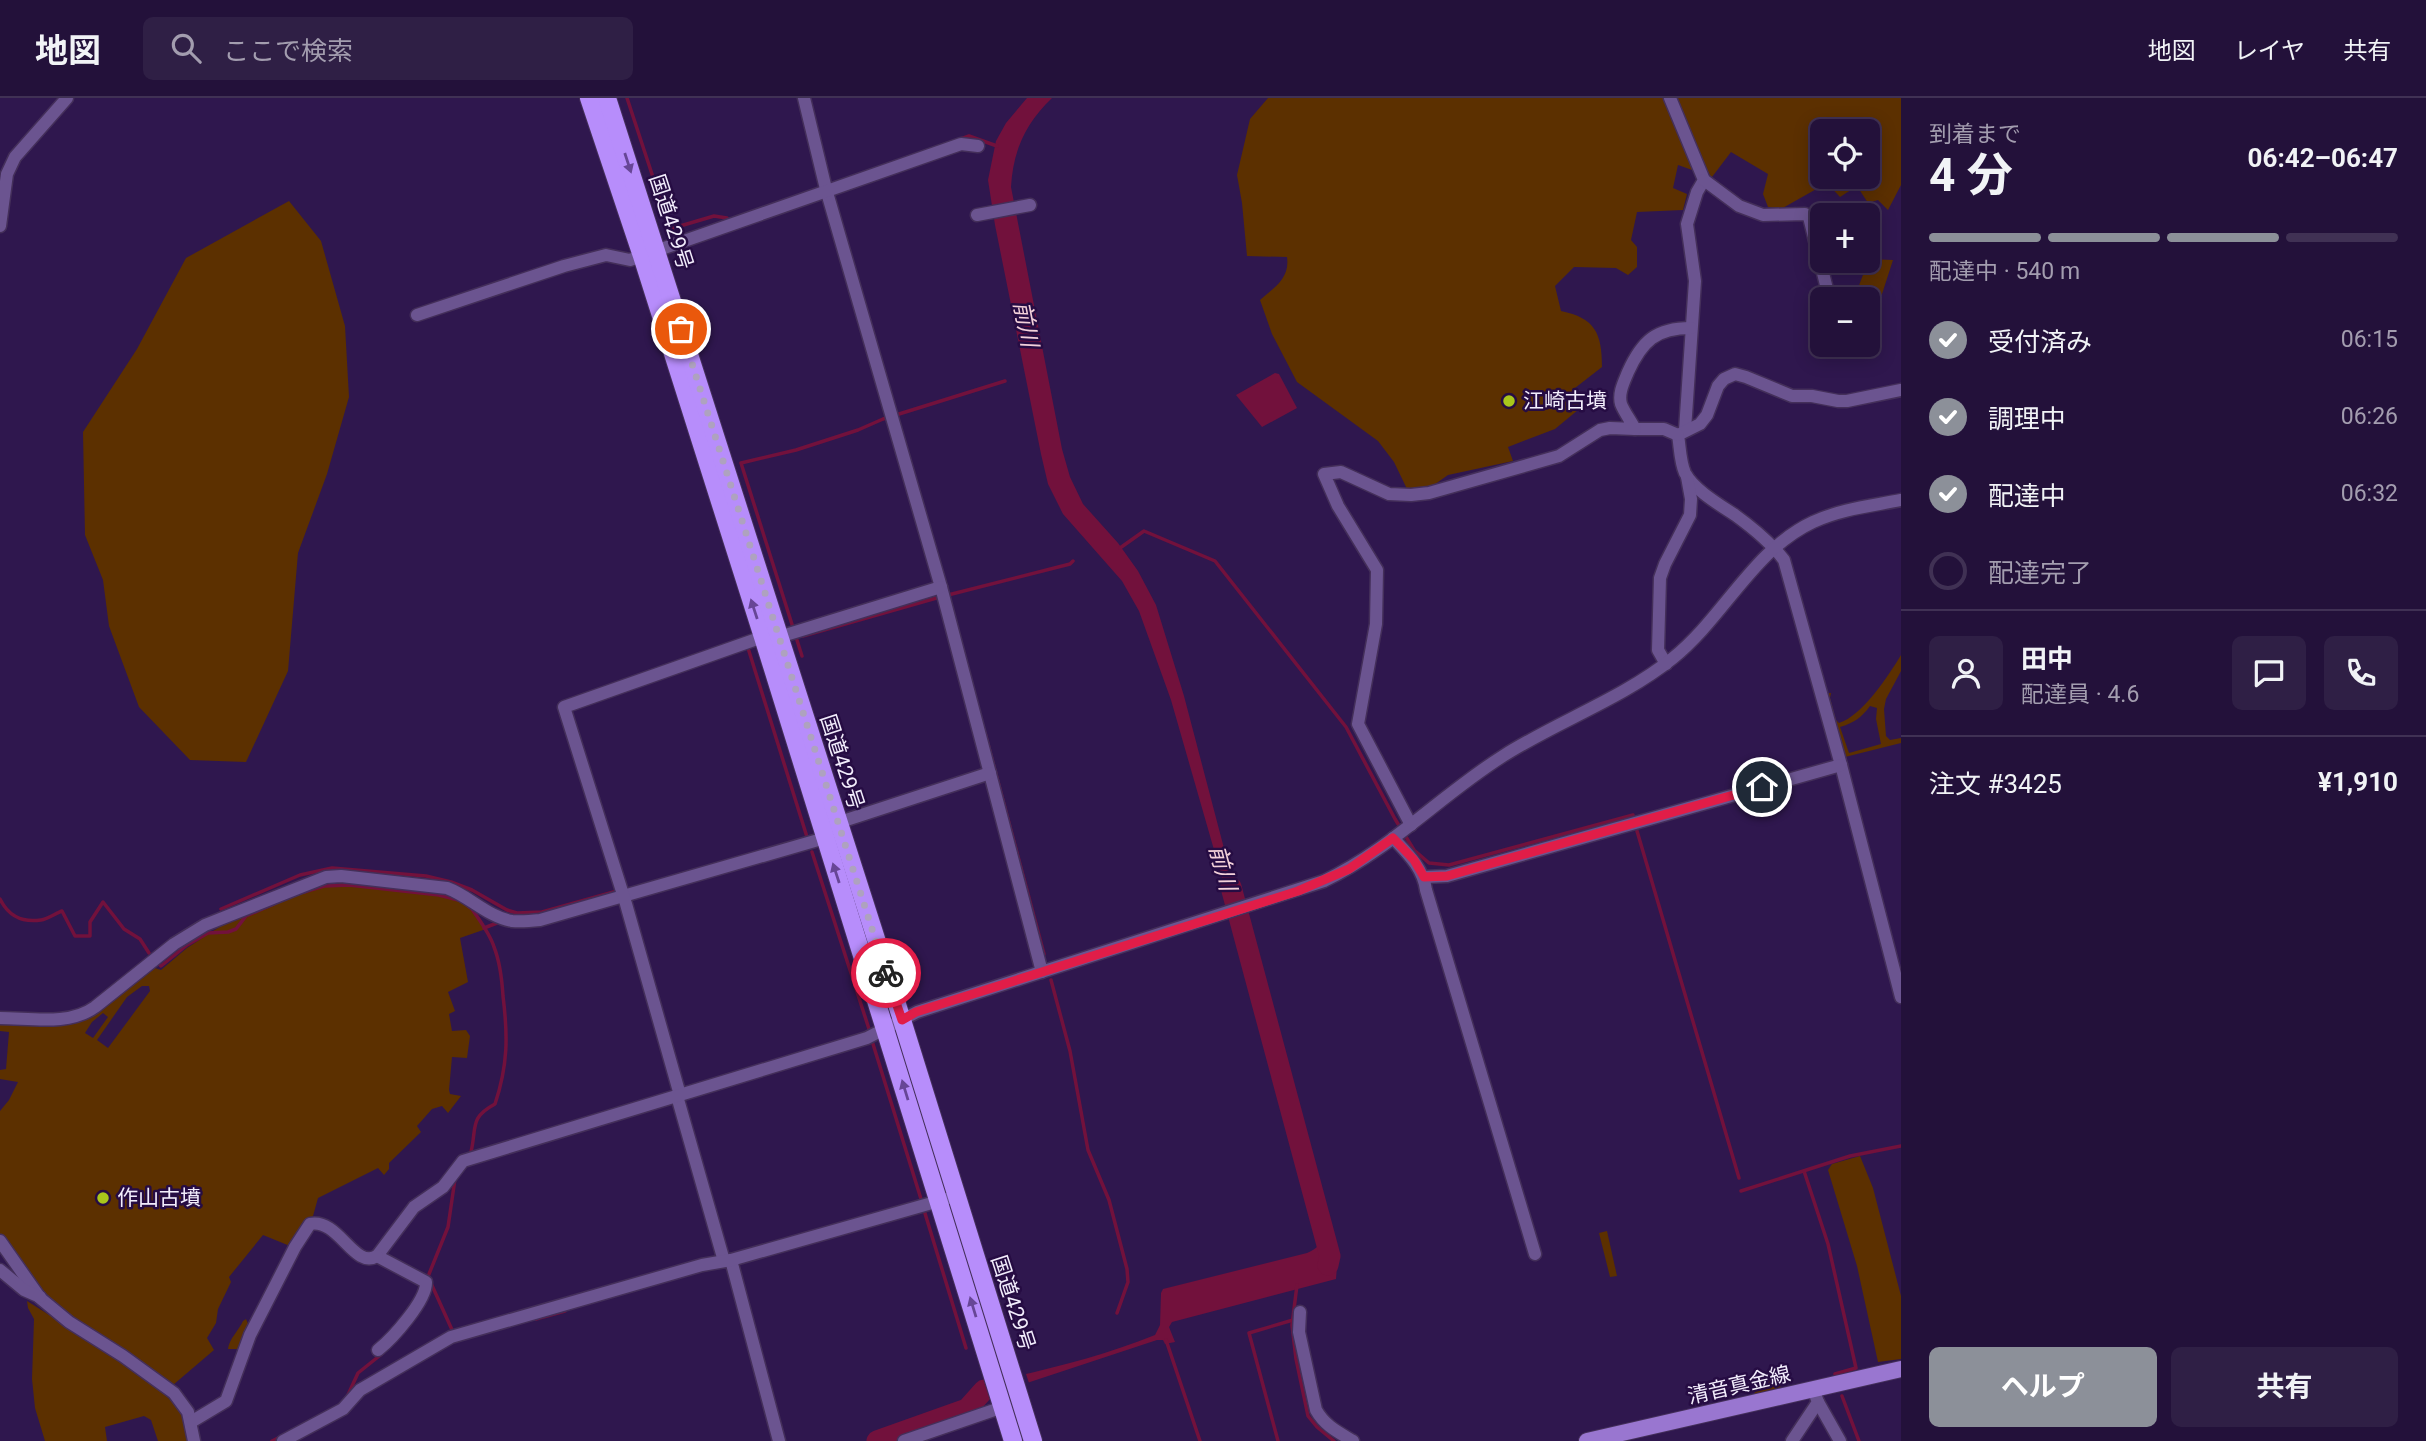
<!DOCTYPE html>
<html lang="ja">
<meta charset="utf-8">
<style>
:root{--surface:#23113a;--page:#2f1f45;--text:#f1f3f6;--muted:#a39daf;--line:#403154;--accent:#8c9099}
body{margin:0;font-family:Roboto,"Noto Sans JP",sans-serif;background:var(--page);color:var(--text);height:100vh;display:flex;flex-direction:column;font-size:26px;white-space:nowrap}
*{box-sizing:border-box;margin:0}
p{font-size:23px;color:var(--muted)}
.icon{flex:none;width:38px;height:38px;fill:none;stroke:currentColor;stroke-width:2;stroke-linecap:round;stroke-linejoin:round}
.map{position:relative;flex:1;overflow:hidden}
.details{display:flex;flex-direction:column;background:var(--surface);width:525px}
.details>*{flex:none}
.tools{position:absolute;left:1810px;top:21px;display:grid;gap:14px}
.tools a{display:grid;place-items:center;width:70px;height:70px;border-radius:10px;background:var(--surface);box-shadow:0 4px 18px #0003,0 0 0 2px var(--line);font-size:35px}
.pin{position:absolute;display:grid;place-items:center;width:60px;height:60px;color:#fff;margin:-30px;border:4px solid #fff;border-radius:50%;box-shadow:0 2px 7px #0007}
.courier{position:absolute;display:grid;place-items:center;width:70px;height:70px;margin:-35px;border:5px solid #e11d48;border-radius:50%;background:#fff;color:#222;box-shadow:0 2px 9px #0007}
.summary em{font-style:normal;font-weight:700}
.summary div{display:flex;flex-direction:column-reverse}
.summary{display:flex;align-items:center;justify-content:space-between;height:119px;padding:0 28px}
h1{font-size:46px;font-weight:700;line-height:52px}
.bar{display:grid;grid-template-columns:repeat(4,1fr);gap:10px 7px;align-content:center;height:84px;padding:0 28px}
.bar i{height:9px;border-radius:5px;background:var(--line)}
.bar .on{background:var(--accent)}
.bar p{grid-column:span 4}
.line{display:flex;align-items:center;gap:18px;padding:0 28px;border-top:2px solid var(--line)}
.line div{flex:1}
.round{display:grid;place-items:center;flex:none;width:74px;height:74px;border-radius:10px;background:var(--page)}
ol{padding:0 28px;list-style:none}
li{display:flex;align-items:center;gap:21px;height:77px}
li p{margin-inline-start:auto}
li .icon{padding:7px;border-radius:50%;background:var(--accent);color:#fff;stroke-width:4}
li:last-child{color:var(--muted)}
li i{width:38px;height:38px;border:4px solid var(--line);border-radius:50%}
.button{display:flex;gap:14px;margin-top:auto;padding:14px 28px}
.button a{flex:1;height:80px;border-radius:10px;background:var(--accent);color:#fff;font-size:28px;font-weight:700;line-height:80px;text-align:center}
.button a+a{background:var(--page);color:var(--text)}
header{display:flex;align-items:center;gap:42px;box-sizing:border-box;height:98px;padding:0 35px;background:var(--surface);border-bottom:2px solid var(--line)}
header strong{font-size:33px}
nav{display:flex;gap:38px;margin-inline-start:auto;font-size:24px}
.search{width:490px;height:63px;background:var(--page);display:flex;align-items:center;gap:18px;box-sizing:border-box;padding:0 24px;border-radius:10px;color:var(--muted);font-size:26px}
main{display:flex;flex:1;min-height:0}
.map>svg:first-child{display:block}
.green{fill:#5c3000;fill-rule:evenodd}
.water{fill:#72113c}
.pier{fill:#2f174e}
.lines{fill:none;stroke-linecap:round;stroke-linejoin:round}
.stream{stroke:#72113c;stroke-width:3.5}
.river{stroke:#72113c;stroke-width:21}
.minor-casing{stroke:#442f5a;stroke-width:15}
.major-casing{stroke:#442f5a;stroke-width:18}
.highway-casing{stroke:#442f5a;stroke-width:20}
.minor{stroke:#6b5490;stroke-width:12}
.major{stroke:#9976d0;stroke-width:16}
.highway{stroke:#b78dfb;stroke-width:18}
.oneway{fill:#674696}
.done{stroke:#aea2bf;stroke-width:7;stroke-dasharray:0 12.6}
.route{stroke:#e11d48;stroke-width:9}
.poi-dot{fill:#a9c71b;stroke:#260c43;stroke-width:2.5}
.labels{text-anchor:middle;stroke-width:5;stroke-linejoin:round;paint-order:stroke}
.street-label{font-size:21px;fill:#f2edfc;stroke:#260c43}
.poi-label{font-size:21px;fill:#f2edfc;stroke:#260c43;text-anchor:start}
.water-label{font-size:23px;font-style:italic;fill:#f3d1da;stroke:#260c43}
</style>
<header>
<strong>地図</strong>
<div class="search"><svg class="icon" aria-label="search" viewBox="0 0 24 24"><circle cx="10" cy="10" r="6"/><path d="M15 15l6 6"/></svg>ここで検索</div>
<nav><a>地図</a><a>レイヤ</a><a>共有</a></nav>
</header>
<main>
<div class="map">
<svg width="1901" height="1343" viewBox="0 0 1901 1343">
<rect width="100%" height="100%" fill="#2f174e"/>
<!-- green -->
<g class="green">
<path d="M1268,0h633v87l-13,25 -10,-10 -10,3 -11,-17 -17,11 -13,-14 -46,26 -13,-2 -5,-13 5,-20 -37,-22 -19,25 -34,-12 -5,23 14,6 -4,16 -46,2 -6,28 6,7v20l-9,8 -12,-7 -42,-1 -19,19 6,25c34,7 41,22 41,56l-27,21 9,17 -29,24 -47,18 5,14 -65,14 -17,12 -24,2 -13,-27 -16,-21 -81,-59 -25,-48 -12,-34c15,-13 30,-22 27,-43l-40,-1 -5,-53 -5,-28 13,-56zM1822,33h45v46h-45z"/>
<polygon points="289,103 321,143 345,228 349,299 327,376 298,455 288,573 246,664 190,662 139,609 109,528 103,482 85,437 83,334 137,251 186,160"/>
<polygon points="1869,161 1893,162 1872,227 1867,225 1867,201 1851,201 1854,191 1858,190"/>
<path d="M1901,557v16l-15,28 -2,10 2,27 4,4 11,-2v5l-56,14 -17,-60 1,-4h2l-1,5 6,22 3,3c23,-7 50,-48 62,-68zM1870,608l7,2 -1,11 5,25 -32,9 -9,-26c14,-4 22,-10 30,-21z"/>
<path d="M345,785l108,12 19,12 12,17 -1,6 -23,8 8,44 -20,10 7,19 -6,3 3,17 14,-1 4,6 -3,22 -15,-1 -3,33 1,4 11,2 -13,17 -6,-7 -10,3 -15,17 4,6 -32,31v6l-5,6 -6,-7 -60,30 -5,18 -7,6 -16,24 -27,-11 -34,42 2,5 -13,27 -2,14 -9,15 7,12 -41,35 -68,-44 -57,-41 -48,-65v-124l9,-11 9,-18 -18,-3v-9l6,-1 3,-37 -9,-1v-6l72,-1 19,-6 64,-50 6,2 26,-22 43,-28 92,-35zM142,888h7l1,5 -42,57 -11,-8 30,-43zM103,915l5,4 -15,21 -8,-5 7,-11z"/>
<polygon points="1860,1058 1873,1090 1901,1198 1901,1261 1878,1264 1857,1168 1828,1072 1832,1066"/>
<polygon points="1607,1133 1617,1178 1610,1179 1599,1135"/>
<polygon points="27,1203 129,1267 164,1296 179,1310 184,1323 188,1343 158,1343 151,1322 144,1318 105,1329 107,1343 45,1343 35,1310 32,1281 34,1221 28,1210"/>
<path d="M246,1221l3,7 -11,23h-10c1,-10 11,-19 15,-28z"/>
<polygon points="1766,1279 1781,1289 1753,1297"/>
</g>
<!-- water -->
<g class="water">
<path d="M1027,0h25c-26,25 -39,52 -41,89l51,262 8,28 13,27 35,39 20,28 18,34 28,91 57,217 -8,3 -62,-216 -32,-89 -17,-30 -59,-67 -15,-30 -7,-30 -46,-229 -7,-45 8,-39 10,-18z"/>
<polygon points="1275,275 1279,276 1297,310 1262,329 1236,297"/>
<path d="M1329,1140l8,28 -1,13 -164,43 -3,5 6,15 -10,2 -2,-4h-6l-127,42 -66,30 -2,-4 15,-23c60,-13 121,-27 178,-50l5,-10 1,-32 2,-4 144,-36c13,-5 12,-11 22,-15z"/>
</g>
<!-- pier -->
<polygon class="pier" points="1025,1273 1030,1288 987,1308 979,1282"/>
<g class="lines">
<!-- stream -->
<g class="stream">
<polyline points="627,0 670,131 714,118 727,120 729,123"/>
<polyline points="961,41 969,38 997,48"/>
<polyline points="1120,450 1144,433 1215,463 1346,629 1395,721 1414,752 1429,765 1449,767 1633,717 1633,719"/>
<polyline points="948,497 1070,466 1073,463"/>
<polyline points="803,538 940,499"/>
<polyline points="748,550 807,739"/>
<polyline points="802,558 741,365 796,352 858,332 883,321 1005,283"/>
<polyline points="985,635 1044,856"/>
<polyline points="1637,733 1739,1080"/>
<polyline points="812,754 869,931"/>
<polyline points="304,794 324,788 349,787 439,797 462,803"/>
<path d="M0,801c8,16 20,24 41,21 7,-1 15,-7 21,-9l13,25h15v-14l13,-20 21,27 16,10 9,14"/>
<path d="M468,808l4,3c8,12 18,25 22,38 6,15 8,33 9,49 5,40 5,69 -8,108 -26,14 -18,23 -24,48"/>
<polyline points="221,811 300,777 332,770 426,778 451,784 472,792 507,812 517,815 542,814 617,793"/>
<polyline points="484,830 497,825"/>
<polyline points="160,867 161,868 187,847 208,835 228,834 236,831 246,818 274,806"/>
<polyline points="1051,882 1070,953 1088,1052 1109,1102 1127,1171 1128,1184 1117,1215"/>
<polyline points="873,946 921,1101"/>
<polyline points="1804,1073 1828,1146 1856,1270 1835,1276"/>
<polyline points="1741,1093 1850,1058 1901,1048"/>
<polyline points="924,1112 966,1250"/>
<polyline points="427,1181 448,1129 455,1081"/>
<polyline points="430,1183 453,1234"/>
<polyline points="1297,1187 1292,1227 1296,1261 1308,1318 1317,1329 1334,1343"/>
<polyline points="536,1221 565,1213"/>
<polyline points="1166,1242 1200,1343"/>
<polyline points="1842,1298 1859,1343"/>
<polyline points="347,1299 358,1275 383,1255"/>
<polyline points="272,1343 282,1338"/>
<polyline points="1278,1343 1249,1235 1293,1222"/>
</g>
<!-- river -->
<g class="river">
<polyline points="1231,789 1330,1158 1328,1167"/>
<polyline points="877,1343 967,1311 984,1292"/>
</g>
<defs>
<g id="minor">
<polyline points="804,0 826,91 941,489 1042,874"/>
<polyline points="1670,0 1704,82 1697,94 1687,126 1695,183 1685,332"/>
<polyline points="1704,82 1739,108 1763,117 1805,116 1809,119 1827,191 1825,201"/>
<polyline points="977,117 1030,107"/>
<polyline points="0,128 7,76 15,59 67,0"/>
<polyline points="417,217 564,168 606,157 630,162 961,46 978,48"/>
<polyline points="1822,218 1822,220"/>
<path d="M1901,292l-54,11h-9l-26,-5h-20l-46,-19 -11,-3 -11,5 -6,7 -11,29 -7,9 -22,11c2,12 2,27 7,38 9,17 35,32 50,42 18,13 36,28 49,45l57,205 60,232"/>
<polyline points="1635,331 1664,331 1678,337"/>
<polyline points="1666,566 1658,552 1660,480 1665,466 1690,417 1691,401 1687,379"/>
<polyline points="834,726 990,675"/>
<path d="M1411,727l-53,-101 18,-100 1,-54 -39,-64 -14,-32 17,-2 48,22 22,1 18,-2 130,-37 41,-26 10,-2 25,1c-4,-8 -11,-17 -14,-25 -3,-11 3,-22 7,-32 14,-31 28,-44 63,-44"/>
<path d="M1393,740c15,16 30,30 33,52l109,364"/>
<polyline points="1424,779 1447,778 1841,667"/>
<path d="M0,920c30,0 69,8 95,-11l79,-63 31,-19 121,-48 15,-1 106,12c22,8 41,29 65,33 9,1 19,0 28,-1l292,-84"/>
<polyline points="680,997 626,806 564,609 754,542 779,539 941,489"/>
<polyline points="677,998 724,1163"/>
<polyline points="0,1143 40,1200 69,1224 123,1258 174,1295 188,1314 194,1343"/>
<polyline points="731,1162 779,1343"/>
<polyline points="0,1172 24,1192 40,1199"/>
<path d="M1300,1214l-1,20 17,78c9,16 22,22 37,31"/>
<path d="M378,1252c15,-12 49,-50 48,-68l-49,-26 37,-49 29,-20 20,-26 404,-123 50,-26 407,-131c66,-31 117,-86 179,-125 55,-35 119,-57 170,-98 51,-41 80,-108 140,-136 28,-13 58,-16 88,-22"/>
<polyline points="1818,1304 1840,1343"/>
<path d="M191,1324l35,-21 24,-66 45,-88 15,-23c29,-6 44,46 67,32"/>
<polyline points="283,1343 343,1311 360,1292 451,1239 702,1167 731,1162 946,1101"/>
<polyline points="904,1343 1003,1309"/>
<polyline points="1792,1343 1818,1304 1813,1291"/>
</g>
<polyline id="major" points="1587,1343 1901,1271"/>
<g id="highway">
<polyline points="589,0 642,158 763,539 1013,1343"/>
<polyline points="607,0 902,922 1033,1343"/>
</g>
</defs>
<!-- minor casing -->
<use href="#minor" class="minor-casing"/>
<!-- major casing -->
<use href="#major" class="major-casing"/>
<!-- highway casing -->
<use href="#highway" class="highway-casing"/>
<!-- minor -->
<use href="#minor" class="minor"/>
<!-- major -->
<use href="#major" class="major"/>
<!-- highway -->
<use href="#highway" class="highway"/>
</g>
<!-- one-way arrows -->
<defs><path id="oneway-solid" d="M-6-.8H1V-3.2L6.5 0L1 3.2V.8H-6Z" transform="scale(1.75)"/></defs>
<g class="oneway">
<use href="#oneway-solid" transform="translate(628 65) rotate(72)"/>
<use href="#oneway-solid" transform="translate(754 511) rotate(-108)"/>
<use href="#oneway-solid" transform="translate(836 775) rotate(-108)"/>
<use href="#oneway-solid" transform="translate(905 992) rotate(-107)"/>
<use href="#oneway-solid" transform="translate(973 1209) rotate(-107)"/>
</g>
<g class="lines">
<!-- done -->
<polyline class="done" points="681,231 886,875"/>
<!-- route -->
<polyline class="route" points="886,875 902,922 916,914 1298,793 1349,771 1393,740 1414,762 1424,779 1447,778 1762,689"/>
</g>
<!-- markers -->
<g class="poi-dot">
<circle cx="1509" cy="303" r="7"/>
<circle cx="103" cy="1100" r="7"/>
</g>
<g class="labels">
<!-- street labels -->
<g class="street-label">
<text transform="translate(671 124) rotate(72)" y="7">国道429号</text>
<text transform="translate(842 664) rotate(72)" y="7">国道429号</text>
<text transform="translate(1013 1205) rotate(72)" y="7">国道429号</text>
<text transform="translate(1739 1287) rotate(-13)" y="7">清音真金線</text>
</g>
<!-- poi labels -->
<g class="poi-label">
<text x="1523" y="310">江崎古墳</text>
<text x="117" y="1107">作山古墳</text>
</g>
<!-- water labels -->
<g class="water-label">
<text transform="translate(1026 226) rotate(79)" y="8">前川</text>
<text transform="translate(1223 770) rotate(75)" y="8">前川</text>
</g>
</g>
</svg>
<div class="tools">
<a><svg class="icon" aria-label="locate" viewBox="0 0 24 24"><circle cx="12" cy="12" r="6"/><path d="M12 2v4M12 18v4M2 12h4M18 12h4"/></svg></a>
<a>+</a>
<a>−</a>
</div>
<div class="pin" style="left:681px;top:231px;background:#ea580c"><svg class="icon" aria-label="bag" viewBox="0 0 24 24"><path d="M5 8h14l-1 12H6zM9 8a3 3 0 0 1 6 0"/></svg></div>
<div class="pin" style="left:1762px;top:689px;background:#1f2937"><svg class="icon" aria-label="home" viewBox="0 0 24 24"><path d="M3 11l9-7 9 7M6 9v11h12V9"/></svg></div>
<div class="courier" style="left:886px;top:875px"><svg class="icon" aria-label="bike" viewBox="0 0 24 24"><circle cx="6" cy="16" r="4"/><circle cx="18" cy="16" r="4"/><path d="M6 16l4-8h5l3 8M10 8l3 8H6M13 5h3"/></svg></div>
</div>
<section class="details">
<div class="summary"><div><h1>4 分</h1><p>到着まで</p></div><em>06:42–06:47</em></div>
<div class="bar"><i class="on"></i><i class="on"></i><i class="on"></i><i></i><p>配達中 · 540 m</p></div>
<ol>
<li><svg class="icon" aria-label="check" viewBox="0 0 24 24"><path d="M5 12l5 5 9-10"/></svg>受付済み<p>06:15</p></li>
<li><svg class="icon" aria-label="check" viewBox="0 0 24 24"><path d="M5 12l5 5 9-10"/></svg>調理中<p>06:26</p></li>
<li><svg class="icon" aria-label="check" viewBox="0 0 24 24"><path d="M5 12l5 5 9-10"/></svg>配達中<p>06:32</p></li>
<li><i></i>配達完了</li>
</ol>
<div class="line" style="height:126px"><a class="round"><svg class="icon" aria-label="person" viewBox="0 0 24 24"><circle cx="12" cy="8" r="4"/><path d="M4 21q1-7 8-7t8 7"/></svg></a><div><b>田中</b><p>配達員 · 4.6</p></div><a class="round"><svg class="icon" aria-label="chat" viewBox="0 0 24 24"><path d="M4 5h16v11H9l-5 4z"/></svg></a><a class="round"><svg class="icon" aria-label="phone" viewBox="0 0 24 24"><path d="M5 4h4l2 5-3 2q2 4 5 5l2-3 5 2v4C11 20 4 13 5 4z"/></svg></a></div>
<div class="line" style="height:91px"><div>注文 #3425</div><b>¥1,910</b></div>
<div class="button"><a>ヘルプ</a><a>共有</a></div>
</section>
</main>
